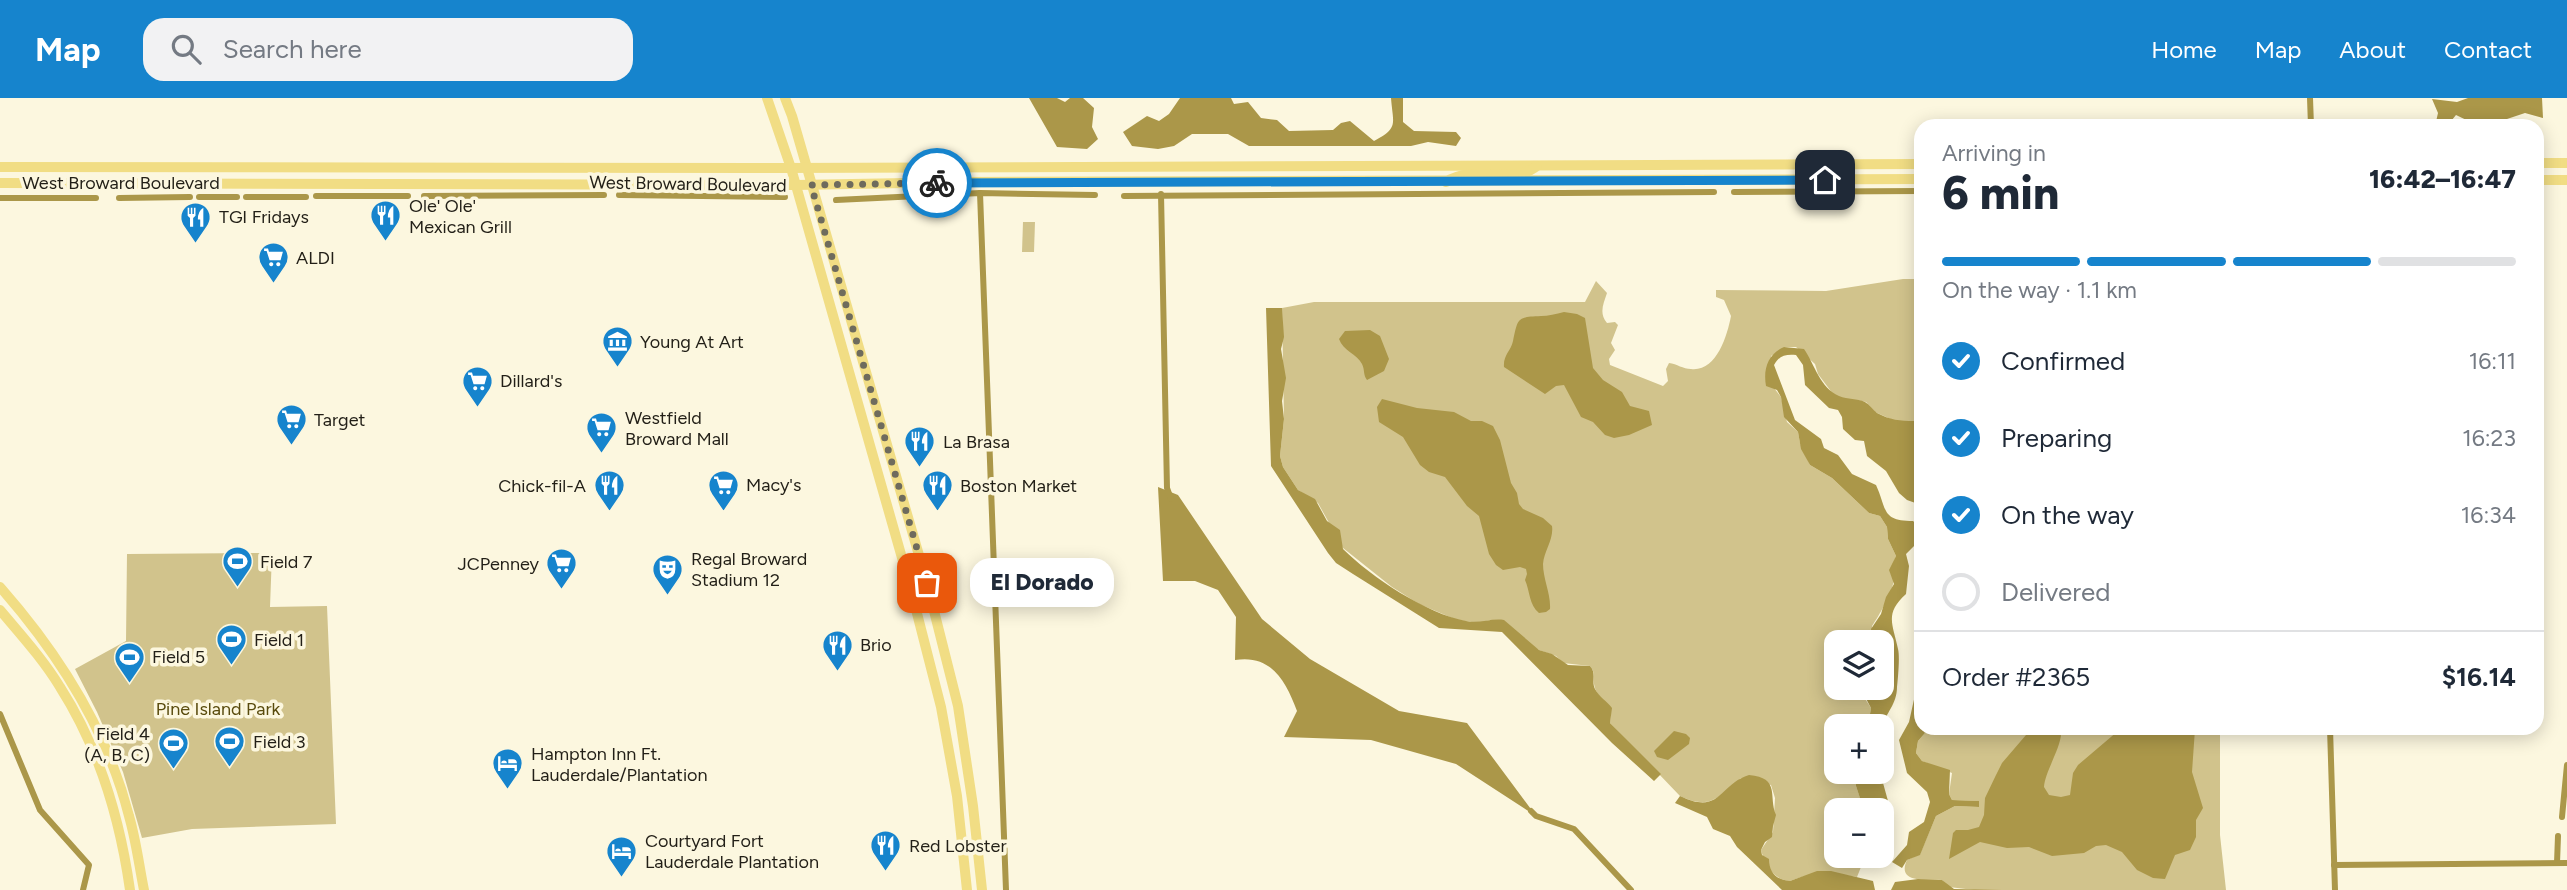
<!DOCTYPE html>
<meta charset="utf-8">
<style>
:root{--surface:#fff;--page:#f2f2f3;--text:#1f2937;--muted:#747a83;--line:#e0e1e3;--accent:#1684cd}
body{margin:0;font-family:Figtree,sans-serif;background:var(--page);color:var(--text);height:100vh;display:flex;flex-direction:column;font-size:26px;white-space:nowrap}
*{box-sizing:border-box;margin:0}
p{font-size:23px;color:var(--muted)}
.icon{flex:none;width:38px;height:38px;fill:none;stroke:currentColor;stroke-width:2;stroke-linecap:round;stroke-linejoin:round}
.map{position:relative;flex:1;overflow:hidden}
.details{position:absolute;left:1914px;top:21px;width:630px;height:616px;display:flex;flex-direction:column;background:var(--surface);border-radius:21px;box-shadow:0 4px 18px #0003}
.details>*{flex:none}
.tools{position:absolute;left:1824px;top:532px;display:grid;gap:14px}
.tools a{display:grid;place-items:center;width:70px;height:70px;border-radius:14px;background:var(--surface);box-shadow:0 4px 18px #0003;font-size:35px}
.pin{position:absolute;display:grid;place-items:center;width:60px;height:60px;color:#fff;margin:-30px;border-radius:14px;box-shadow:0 4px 10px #0006}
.courier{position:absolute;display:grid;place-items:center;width:70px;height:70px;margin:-35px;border:5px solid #1684cd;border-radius:50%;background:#fff;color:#222;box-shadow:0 2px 9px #0007}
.bubble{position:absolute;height:49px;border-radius:21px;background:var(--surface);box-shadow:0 4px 18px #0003;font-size:23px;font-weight:800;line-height:49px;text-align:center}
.head em{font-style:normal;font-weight:800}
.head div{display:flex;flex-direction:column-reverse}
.head{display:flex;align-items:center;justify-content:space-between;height:119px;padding:0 28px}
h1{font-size:46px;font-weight:800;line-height:52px}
.bar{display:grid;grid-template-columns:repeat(4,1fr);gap:10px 7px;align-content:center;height:84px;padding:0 28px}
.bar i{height:9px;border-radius:5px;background:var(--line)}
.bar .current{background:var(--accent)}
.bar p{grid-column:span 4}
.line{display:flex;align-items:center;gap:18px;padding:0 28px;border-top:2px solid var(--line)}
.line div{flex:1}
ol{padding:0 28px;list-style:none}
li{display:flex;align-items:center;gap:21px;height:77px}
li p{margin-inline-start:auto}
li .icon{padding:7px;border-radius:50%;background:var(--accent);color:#fff;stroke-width:4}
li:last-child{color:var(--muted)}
li i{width:38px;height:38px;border:4px solid var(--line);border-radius:50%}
header{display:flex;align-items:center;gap:42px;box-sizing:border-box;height:98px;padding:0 35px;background:var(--accent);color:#fff}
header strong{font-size:33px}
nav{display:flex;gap:38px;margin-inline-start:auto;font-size:24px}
.search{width:490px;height:63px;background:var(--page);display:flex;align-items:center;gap:18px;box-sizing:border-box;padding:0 24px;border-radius:21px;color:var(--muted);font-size:26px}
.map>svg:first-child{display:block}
.green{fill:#d1c38c}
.water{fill:#ab9749}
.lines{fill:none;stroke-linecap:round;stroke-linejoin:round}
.canal{stroke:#ab9749;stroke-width:6}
.major{stroke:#f1dd84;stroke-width:10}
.done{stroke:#6e6b5d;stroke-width:7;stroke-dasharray:0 12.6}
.route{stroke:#1684cd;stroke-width:9}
.labels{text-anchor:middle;stroke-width:7;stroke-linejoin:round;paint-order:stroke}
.street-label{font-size:18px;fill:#221f17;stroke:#fcf7df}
.poi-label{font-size:18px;fill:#221f17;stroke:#fcf7df;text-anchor:start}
.park-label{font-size:18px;fill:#594b0d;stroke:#fcf7df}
</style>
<header>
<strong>Map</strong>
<div class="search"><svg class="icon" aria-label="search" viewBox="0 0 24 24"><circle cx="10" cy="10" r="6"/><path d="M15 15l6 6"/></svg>Search here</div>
<nav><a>Home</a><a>Map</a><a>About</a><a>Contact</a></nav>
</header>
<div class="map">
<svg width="2567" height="792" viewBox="0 0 2567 792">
<rect width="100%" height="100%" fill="#fcf7df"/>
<!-- green -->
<g class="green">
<polygon points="1023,124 1035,124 1034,154 1022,154"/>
<path d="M1903,181h18v151l-7,-9h-19l-20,-9 -9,-10 -9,-2 -9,1 -15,-7 -15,-20 -3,-10 -19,-17h-11l-14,9 3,32 7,9 6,25 11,10 2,11 10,22 22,13 37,35 11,3 7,11 1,12 8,17 -6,16 4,7c-1,12 -15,37 -22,47l1,16h-37v46h25l1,6 9,14 -3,18h-32v46h20v14l7,20 -4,4h-23l-2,35 2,11h12l10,6h5l-6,15c-31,-5 -37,-7 -67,4 -17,-1 -25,-17 -29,-31l12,-18 2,-34 -4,-13 -30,-7c-22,18 -30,33 -61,18l-70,-73 1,-12c-5,-7 -16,-17 -17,-27 -1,-8 2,-10 -4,-18l-27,-3 -7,-7 -17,-6 -49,-30 -11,3 -22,-3 -38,-16 -27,-17 -49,-39 -25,-45 -20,-13 -15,-23 -3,-11 4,-37 -2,-111 32,-6h271l11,-21 11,12c-4,12 -8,20 0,30l8,-1 3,3 -7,18 4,7 -6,9 1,6 53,21 5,-5 -2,-12 3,-6c8,1 14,6 22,6 25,3 36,-32 40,-53l-7,-16 -8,-3v-7l110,1z"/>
<polygon points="272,455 270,509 327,508 336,726 192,731 142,740 123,674 97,614 75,571 126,543 127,456"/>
<path d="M1923,630h297v107l6,55h-252l-25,-3 -7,-7c-15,-1 -46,4 -35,-20l13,-6 16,-38 19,-10 24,1 -1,-6 -26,-1 -3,-6 3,-21 -30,-12 -6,-8 2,-12 7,-8z"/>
</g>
<!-- water -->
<g class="water">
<polygon points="1029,0 1057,0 1065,4 1070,0 1083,0 1094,10 1092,29 1098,41 1087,51 1057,49"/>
<path d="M1180,0h51l3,6 14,-2 13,16 16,2 12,11 44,-1 8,-7 9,-2 24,20c25,-13 19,-17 17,-43h12v24l11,9 42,1 5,6 -5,8 -28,-4 -17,4h-162l-21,-12h-36l-18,12 -16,3 -26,-3 -9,-14 24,-16 12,5 10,-7z"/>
<polygon points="2468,0 2542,0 2543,20 2525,15 2507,21 2504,28 2479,28 2456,17 2447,28 2435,28 2438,15 2432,1 2457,4"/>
<path d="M1266,210h16l2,29 -3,12 5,29 -4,23 2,18 -4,37 3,11 15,23 17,9 12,22 13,9 3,19c28,28 84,65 123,72 13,3 25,-3 38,-1l35,30 13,4 16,11 22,1c7,8 1,15 5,23 4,8 12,12 17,19l-2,15 51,51 -7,7 -42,-38 -110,-111 -63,-4 -86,-54 -17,-11 -8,-10 -57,-87z"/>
<path d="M1564,214l13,2 8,4 8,50 10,12 19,12 8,14 19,5 3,14 -23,10 -15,3 -9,-3 -12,-13 -12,-5 -17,-32 -8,1 -11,8 -41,-27c-1,-12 7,-16 9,-26 5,-23 4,-24 28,-25 7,0 15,-2 23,-4z"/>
<path d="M1370,232l10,6 9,23 -5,12 -17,9c-4,-5 -2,-10 -5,-16 -5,-10 -19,-13 -23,-25l6,-8z"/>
<path d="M1784,249l20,2c11,16 16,39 35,47 9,4 18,2 26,6 5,3 8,8 12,11 13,7 23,8 37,8l7,8v76l-14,-5 -8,-7 -13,-22 -19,-15 -3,-15 -9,-1 -12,-11 -1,-12 -4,-7 -9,-2 -24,-23 -2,-20 -7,-10c-11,-1 -17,1 -22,10l21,55 26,19 3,9 14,7 14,19 24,11c11,24 5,36 37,36l7,6 -1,14 -13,13 3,12 -3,28c-22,20 -13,30 -8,55 2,7 0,29 -1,38 0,17 -11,26 -16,41l-13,-2 3,-18 -10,-19 20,-1v-46h-8l-2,-13 10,-15 5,-17 8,-13 -5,-14 7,-14 -8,-17 -1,-12 -7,-11 -11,-3 -37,-35 -22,-13 -9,-16 -3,-17 -14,-15 -3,-20 -4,-7 -11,-4c-3,-17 2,-32 18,-39z"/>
<path d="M1382,301l35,9 37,4 17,9h11l11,5 7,14 11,43 6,10 2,11 4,5 20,9 9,8c2,13 -8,25 -9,38 0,15 8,30 7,45l-4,3 -7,1c-10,-8 -9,-22 -14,-33l2,-6 -1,-5 -6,-2 -17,3 -7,-5 -7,-11 -10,-38 -12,-10 -22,-29 -16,-5 -9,-7 -17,-28 -24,-15 -2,-15z"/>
<path d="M1158,389l20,8 84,124 48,40 89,52 68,12 69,93 -80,-52 -85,-24 -87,-3 13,-26c-11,-29 -25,-57 -62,-51l1,-43 -18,-27 -23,-9h-32z"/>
<polygon points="1921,570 1922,630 1925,635 1918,643 1916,655 1922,663 1950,672 1949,696 1952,702 1979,703 1979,709 1955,708 1936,718 1920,757 1907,762 1902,770 1892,764 1907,747 1909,734 1924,724 1930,704 1927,694 1907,675 1899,642 1909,624"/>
<path d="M2032,630h28c6,12 -15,42 -16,59l5,8 12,2 9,-2 3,-22 5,-8 40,-34 17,1 11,-4 49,1 -3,43 11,36 -7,12v17l-6,13 -15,5 -10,24 -12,-1 -16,-8 -15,-18 -16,-7 -10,1 -12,7 -32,3 -23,-9 -22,1 -27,-6 -31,17 4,-26 3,-3h12l11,-3 5,-12 1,-17 11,-23 6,-12z"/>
<polygon points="1674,633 1686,636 1690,640 1689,646 1668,662 1657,659 1654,653"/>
<polygon points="1856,674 1880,674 1888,703 1881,720 1881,712 1859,712 1862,706 1856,688"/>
<path d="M1749,677c32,3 19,21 27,40l-3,11 -1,11 -7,5 -4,8 1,5 7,4c0,13 7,21 21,22l27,-10h14l42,10 2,9h-93l-45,-43 -7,-11 -17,-7 -6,-12 -32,-14 5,-7c41,20 39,-12 69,-21z"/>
<polygon points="1918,781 1942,782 1954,791 2002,792 1891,792 1895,784"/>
</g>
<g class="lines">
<!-- canal -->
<g class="canal">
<polyline points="2310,0 2311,28"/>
<polyline points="1734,94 1922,93"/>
<polyline points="980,95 1006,792"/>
<polyline points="1161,96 1167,390 1171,401"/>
<polyline points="619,97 785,99"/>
<polyline points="316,98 408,98"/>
<polyline points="424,98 604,97"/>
<polyline points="1124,98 1714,94"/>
<polyline points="199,99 237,99"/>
<polyline points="246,99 306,99"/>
<polyline points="0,100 96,100"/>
<polyline points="119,100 190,99"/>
<polyline points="836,102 980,95 1095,97"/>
<polyline points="0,616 40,712 89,767 83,792"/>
<polyline points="2330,630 2335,792"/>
<polyline points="1531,713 1536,718 1574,731 1631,792"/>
<polyline points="2562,719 2567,667"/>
<polyline points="2557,765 2558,738"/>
<polyline points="2334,767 2567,765"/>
</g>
<!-- major -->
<g class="major">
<polyline points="767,0 791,70 910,488 941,609 957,698 967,792"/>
<polyline points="785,0 792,18 927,485 958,608 973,708 982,792"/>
<polyline points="2538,65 2567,65"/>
<polyline points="0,69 779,70 1922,66"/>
<polyline points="2538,82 2567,82"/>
<path d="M1446,84c29,-19 67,4 91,-16"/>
<polyline points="0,85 796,87 962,84 1922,81"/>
<path d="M0,489c59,67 107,142 129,229 7,24 10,49 15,74"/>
<path d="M0,512c21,25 43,49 60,77 39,61 60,132 70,203"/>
</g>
</g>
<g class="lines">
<!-- done -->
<polyline class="done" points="927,485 811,87 937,85"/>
<!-- route -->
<polyline class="route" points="937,85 1825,82"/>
</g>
<!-- icons -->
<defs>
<symbol id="restaurant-pin" viewBox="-11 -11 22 30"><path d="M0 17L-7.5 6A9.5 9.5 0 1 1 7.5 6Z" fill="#1684cd" stroke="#fcf7df"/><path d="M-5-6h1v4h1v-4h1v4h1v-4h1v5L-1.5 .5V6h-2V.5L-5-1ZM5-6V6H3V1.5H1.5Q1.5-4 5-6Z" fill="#fff"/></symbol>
<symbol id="supermarket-pin" viewBox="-11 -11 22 30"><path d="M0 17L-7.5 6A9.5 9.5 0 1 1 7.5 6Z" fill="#1684cd" stroke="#fcf7df"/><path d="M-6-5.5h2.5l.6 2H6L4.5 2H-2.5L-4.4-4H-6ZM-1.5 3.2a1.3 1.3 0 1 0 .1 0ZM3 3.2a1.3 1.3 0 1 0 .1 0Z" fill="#fff"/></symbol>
<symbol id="museum-pin" viewBox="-11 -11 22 30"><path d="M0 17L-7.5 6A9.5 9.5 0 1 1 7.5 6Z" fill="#1684cd" stroke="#fcf7df"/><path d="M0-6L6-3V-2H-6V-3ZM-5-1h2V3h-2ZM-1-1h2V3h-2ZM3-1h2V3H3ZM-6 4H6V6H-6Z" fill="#fff"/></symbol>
<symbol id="stadium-pin" viewBox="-11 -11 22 30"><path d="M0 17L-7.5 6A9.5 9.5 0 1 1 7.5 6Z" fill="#1684cd" stroke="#fcf7df"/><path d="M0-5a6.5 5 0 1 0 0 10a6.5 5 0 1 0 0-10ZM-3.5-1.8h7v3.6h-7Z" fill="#fff"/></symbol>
<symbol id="theatre-pin" viewBox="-11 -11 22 30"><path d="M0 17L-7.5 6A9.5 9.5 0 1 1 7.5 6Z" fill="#1684cd" stroke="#fcf7df"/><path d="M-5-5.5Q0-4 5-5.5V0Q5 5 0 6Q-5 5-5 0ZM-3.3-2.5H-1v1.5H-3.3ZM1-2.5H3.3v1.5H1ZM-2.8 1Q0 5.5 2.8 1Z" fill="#fff"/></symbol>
<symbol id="hotel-pin" viewBox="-11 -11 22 30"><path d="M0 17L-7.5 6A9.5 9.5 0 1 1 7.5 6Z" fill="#1684cd" stroke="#fcf7df"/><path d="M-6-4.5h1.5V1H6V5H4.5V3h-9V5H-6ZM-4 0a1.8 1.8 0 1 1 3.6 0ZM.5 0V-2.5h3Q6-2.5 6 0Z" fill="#fff"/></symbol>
</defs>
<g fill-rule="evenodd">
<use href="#restaurant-pin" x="368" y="100" width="35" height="47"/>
<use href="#restaurant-pin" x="178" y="102" width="35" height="47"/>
<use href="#supermarket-pin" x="256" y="142" width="35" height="47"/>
<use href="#museum-pin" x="600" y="226" width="35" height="47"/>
<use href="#supermarket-pin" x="460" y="266" width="35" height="47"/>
<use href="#supermarket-pin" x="274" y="304" width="35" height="47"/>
<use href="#supermarket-pin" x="584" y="312" width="35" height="47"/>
<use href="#restaurant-pin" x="902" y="326" width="35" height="47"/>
<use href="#supermarket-pin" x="706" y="370" width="35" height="47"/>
<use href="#restaurant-pin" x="592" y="370" width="35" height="47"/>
<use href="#restaurant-pin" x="920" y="370" width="35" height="47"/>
<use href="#stadium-pin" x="220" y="446" width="35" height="47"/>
<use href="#supermarket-pin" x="544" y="448" width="35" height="47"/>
<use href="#theatre-pin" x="650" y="454" width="35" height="47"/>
<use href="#stadium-pin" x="214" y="524" width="35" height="47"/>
<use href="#restaurant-pin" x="820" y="530" width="35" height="47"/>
<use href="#stadium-pin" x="112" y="542" width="35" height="47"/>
<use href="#stadium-pin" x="212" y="626" width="35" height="47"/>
<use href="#stadium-pin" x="156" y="628" width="35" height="47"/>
<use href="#hotel-pin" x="490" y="648" width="35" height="47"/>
<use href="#restaurant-pin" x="868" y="730" width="35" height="47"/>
<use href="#hotel-pin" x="604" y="736" width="35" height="47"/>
</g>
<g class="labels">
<!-- street labels -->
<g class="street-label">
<text x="121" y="91">West Broward Boulevard</text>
<text transform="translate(688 86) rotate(1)" y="6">West Broward Boulevard</text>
</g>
<!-- poi labels -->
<g class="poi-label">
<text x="409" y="114">Ole' Ole'<tspan x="409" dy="21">Mexican Grill</tspan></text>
<text x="219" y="125">TGI Fridays</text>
<text x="296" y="166">ALDI</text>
<text x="640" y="250">Young At Art</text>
<text x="500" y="289">Dillard's</text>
<text x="625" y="326">Westfield<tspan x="625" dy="21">Broward Mall</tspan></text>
<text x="314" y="328">Target</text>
<text x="943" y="350">La Brasa</text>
<text x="746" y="393">Macy's</text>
<text x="586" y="394" text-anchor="end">Chick-fil-A</text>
<text x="960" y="394">Boston Market</text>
<text x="691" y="467">Regal Broward<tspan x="691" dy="21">Stadium 12</tspan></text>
<text x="260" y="470">Field 7</text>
<text x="539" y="472" text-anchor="end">JCPenney</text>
<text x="254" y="548">Field 1</text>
<text x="860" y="553">Brio</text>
<text x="152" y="565">Field 5</text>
<text x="150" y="642" text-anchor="end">Field 4<tspan x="150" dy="21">(A, B, C)</tspan></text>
<text x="253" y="650">Field 3</text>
<text x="531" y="662">Hampton Inn Ft.<tspan x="531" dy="21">Lauderdale/Plantation</tspan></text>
<text x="645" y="749">Courtyard Fort<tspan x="645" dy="21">Lauderdale Plantation</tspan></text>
<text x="909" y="754">Red Lobster</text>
</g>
<!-- park labels -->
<g class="park-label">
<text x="218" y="617">Pine Island Park</text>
</g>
</g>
</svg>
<div class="tools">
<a><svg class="icon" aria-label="layers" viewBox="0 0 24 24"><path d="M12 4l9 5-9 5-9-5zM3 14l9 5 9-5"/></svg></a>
<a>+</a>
<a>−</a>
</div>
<div class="pin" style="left:927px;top:485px;background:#ea580c"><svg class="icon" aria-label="bag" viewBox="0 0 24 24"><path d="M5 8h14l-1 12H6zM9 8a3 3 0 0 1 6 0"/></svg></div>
<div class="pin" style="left:1825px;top:82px;background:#1f2937"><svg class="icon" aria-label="home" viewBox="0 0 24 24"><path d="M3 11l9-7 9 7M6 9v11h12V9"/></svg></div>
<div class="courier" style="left:937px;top:85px"><svg class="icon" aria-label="bike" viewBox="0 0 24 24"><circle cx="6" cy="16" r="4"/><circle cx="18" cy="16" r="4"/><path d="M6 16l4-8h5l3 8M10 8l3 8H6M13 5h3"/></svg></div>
<div class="bubble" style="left:970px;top:460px;width:144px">El Dorado</div>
<section class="details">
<div class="head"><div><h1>6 min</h1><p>Arriving in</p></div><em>16:42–16:47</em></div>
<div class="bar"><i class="current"></i><i class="current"></i><i class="current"></i><i></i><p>On the way · 1.1 km</p></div>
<ol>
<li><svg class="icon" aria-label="check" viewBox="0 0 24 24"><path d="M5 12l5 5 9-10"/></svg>Confirmed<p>16:11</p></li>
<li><svg class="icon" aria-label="check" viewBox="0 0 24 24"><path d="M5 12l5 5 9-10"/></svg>Preparing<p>16:23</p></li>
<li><svg class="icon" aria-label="check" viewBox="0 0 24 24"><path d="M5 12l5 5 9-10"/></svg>On the way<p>16:34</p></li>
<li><i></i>Delivered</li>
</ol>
<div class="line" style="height:91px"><div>Order #2365</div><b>$16.14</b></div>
</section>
</div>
